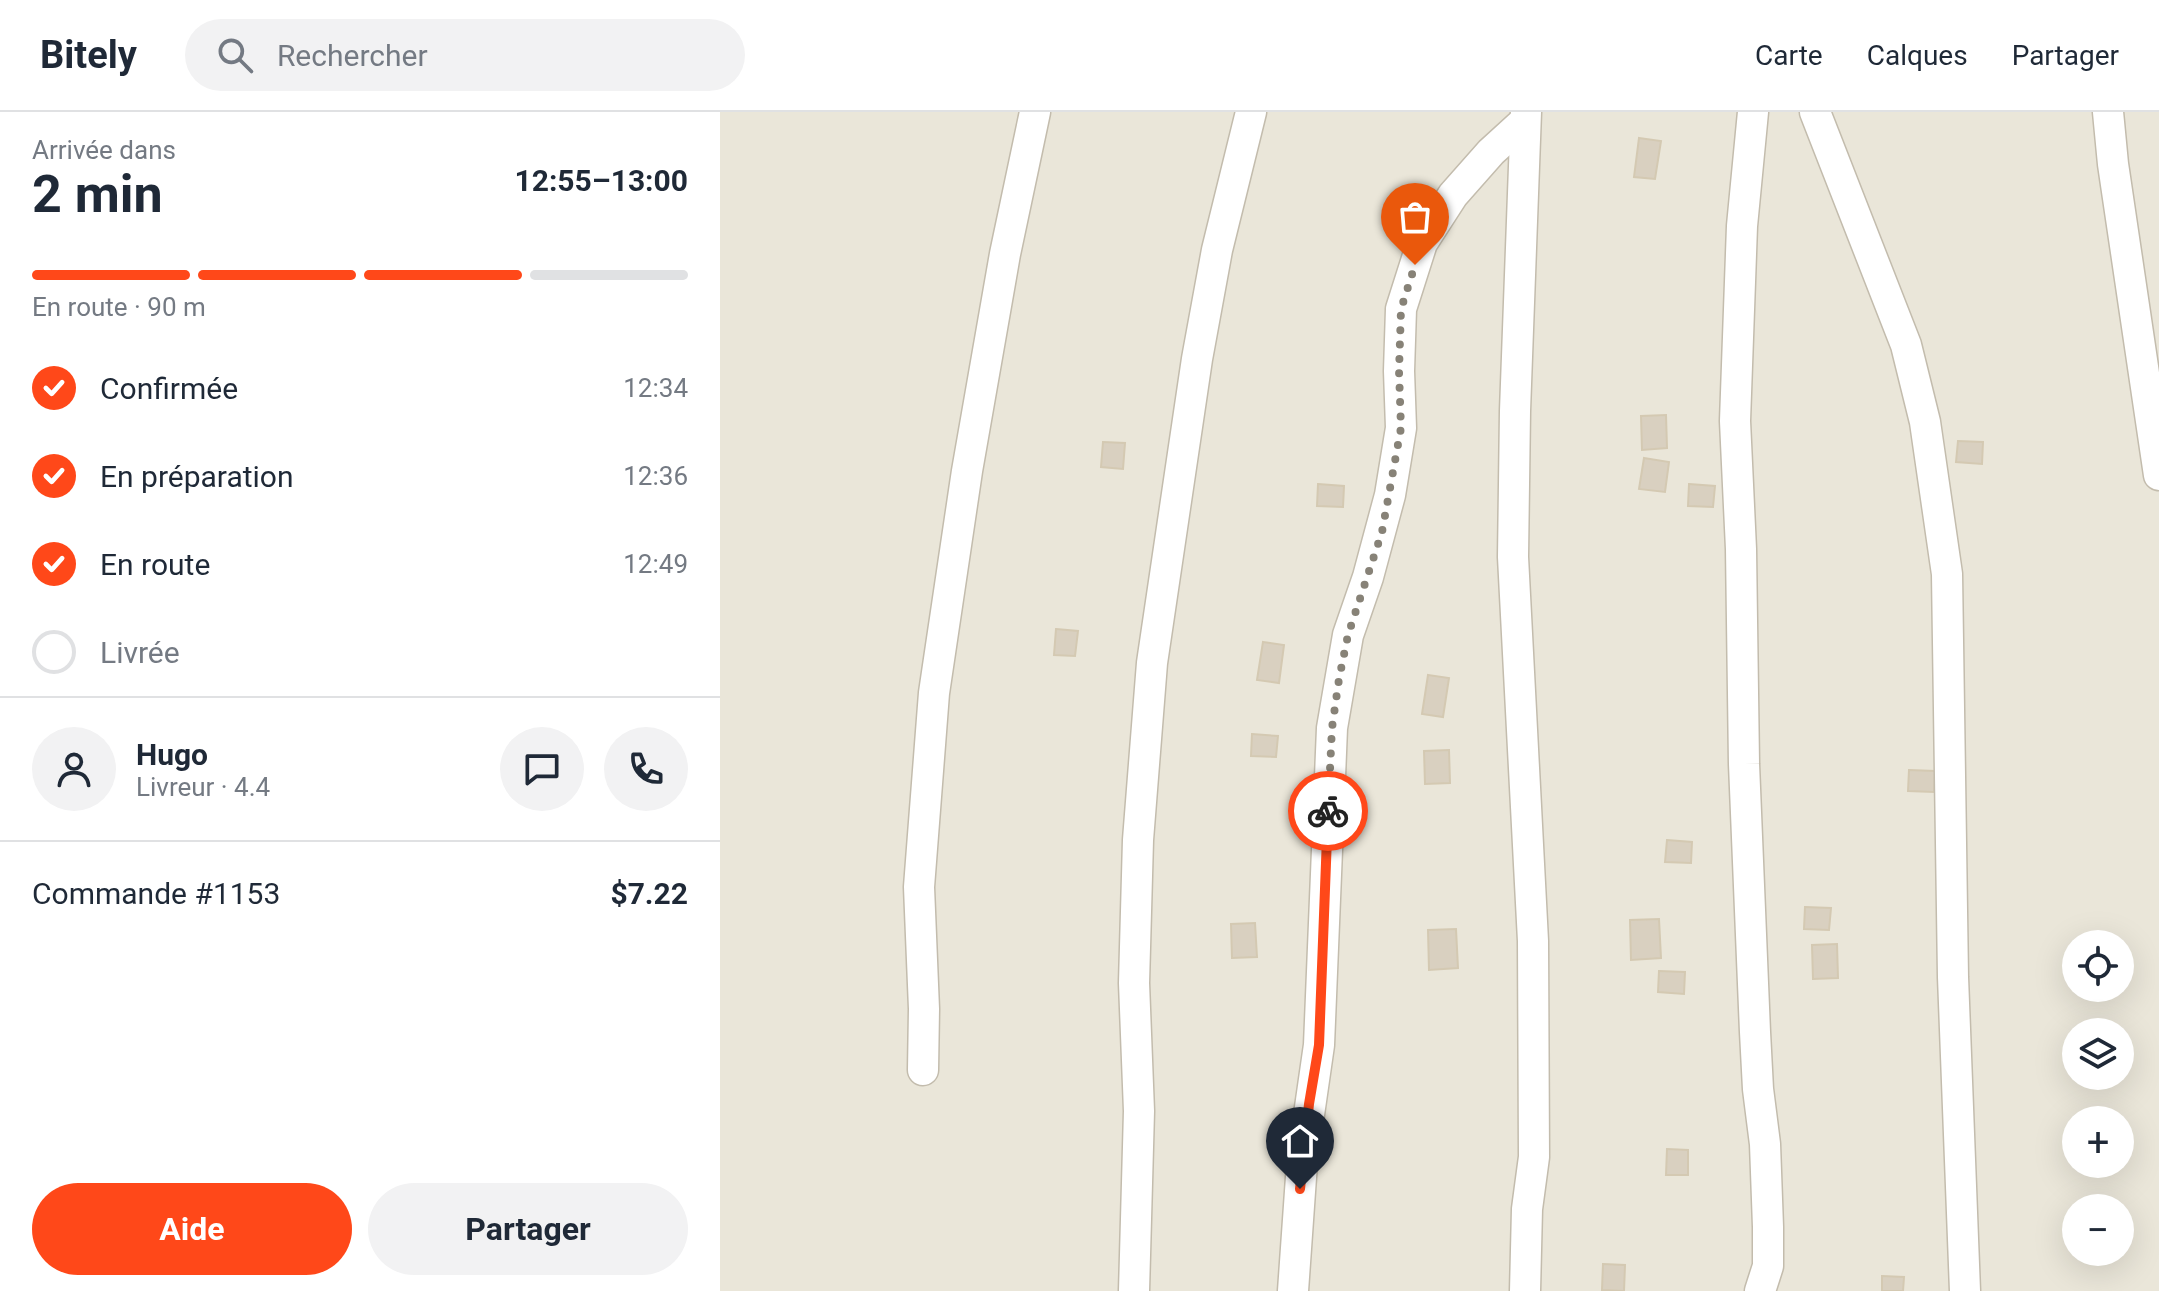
<!DOCTYPE html>
<html lang="fr">
<meta charset="utf-8">
<style>
:root{--surface:#fff;--page:#f2f2f3;--text:#1f2937;--muted:#747a83;--line:#e0e1e3;--accent:#ff4819}
body{margin:0;font-family:Roboto,sans-serif;background:var(--page);color:var(--text);height:100vh;display:flex;flex-direction:column;font-size:30px;white-space:nowrap}
*{box-sizing:border-box;margin:0}
p{font-size:26px;color:var(--muted)}
.icon{flex:none;width:44px;height:44px;fill:none;stroke:currentColor;stroke-width:2;stroke-linecap:round;stroke-linejoin:round}
.map{position:relative;flex:1;overflow:hidden}
.side{display:flex;flex-direction:column;background:var(--surface);width:720px}
.side>*{flex:none}
.controls{position:absolute;left:1342px;top:818px;display:grid;gap:16px}
.controls a{display:grid;place-items:center;width:72px;height:72px;border-radius:50%;background:var(--surface);box-shadow:0 8px 32px #0002;font-size:40px}
.pin{position:absolute;display:grid;place-items:center;width:68px;height:68px;color:#fff;margin:-82px -34px;border-radius:50% 50% 50% 0;rotate:-45deg;box-shadow:0 0 8px #0007}
.pin .icon{rotate:45deg}
.courier{position:absolute;display:grid;place-items:center;width:80px;height:80px;margin:-40px;border:6px solid #ff4819;border-radius:50%;background:#fff;color:#222;box-shadow:0 2px 10px #0007}
.overview em{font-style:normal;font-weight:700}
.overview div{display:flex;flex-direction:column-reverse}
.overview{display:flex;align-items:center;justify-content:space-between;height:136px;padding:0 32px}
h1{font-size:52px;font-weight:700;line-height:60px}
.bar{display:grid;grid-template-columns:repeat(4,1fr);gap:12px 8px;align-content:center;height:96px;padding:0 32px}
.bar i{height:10px;border-radius:6px;background:var(--line)}
.bar .selected{background:var(--accent)}
.bar p{grid-column:span 4}
.line{display:flex;align-items:center;gap:20px;padding:0 32px;border-top:2px solid var(--line)}
.line div{flex:1}
.round{display:grid;place-items:center;flex:none;width:84px;height:84px;border-radius:42px;background:var(--page)}
ol{padding:0 32px;list-style:none}
li{display:flex;align-items:center;gap:24px;height:88px}
li p{margin-inline-start:auto}
li .icon{padding:8px;border-radius:50%;background:var(--accent);color:#fff;stroke-width:4}
li:last-child{color:var(--muted)}
li i{width:44px;height:44px;border:4px solid var(--line);border-radius:50%}
.primary-button{display:flex;gap:16px;margin-top:auto;padding:16px 32px}
.primary-button a{flex:1;height:92px;border-radius:48px;background:var(--accent);color:#fff;font-size:32px;font-weight:700;line-height:92px;text-align:center}
.primary-button a+a{background:var(--page);color:var(--text)}
header{display:flex;align-items:center;gap:48px;box-sizing:border-box;height:112px;padding:0 40px;background:var(--surface);border-bottom:2px solid var(--line)}
header strong{font-size:38px}
nav{display:flex;gap:44px;margin-inline-start:auto;font-size:28px}
.search{width:560px;height:72px;background:var(--page);display:flex;align-items:center;gap:20px;box-sizing:border-box;padding:0 28px;border-radius:44px;color:var(--muted);font-size:30px}
main{display:flex;flex:1;min-height:0}
.map>svg:first-child{display:block}
.residential{fill:#eae6d9;fill-rule:evenodd}
.building{fill:#d9d0c0;stroke:#d4c9b2;stroke-width:2}
.lines{fill:none;stroke-linecap:round;stroke-linejoin:round}
.minor-casing{stroke:#c3bcad;stroke-width:33}
.minor{stroke:#fff;stroke-width:30}
.done{stroke:#878277;stroke-width:8;stroke-dasharray:0 14.4}
.route{stroke:#ff4819;stroke-width:10}
</style>
<header>
<strong>Bitely</strong>
<div class="search"><svg class="icon" aria-label="search" viewBox="0 0 24 24"><circle cx="10" cy="10" r="6"/><path d="M15 15l6 6"/></svg>Rechercher</div>
<nav><a>Carte</a><a>Calques</a><a>Partager</a></nav>
</header>
<main>
<section class="side">
<div class="overview"><div><h1>2 min</h1><p>Arrivée dans</p></div><em>12:55–13:00</em></div>
<div class="bar"><i class="selected"></i><i class="selected"></i><i class="selected"></i><i></i><p>En route · 90 m</p></div>
<ol>
<li><svg class="icon" aria-label="check" viewBox="0 0 24 24"><path d="M5 12l5 5 9-10"/></svg>Confirmée<p>12:34</p></li>
<li><svg class="icon" aria-label="check" viewBox="0 0 24 24"><path d="M5 12l5 5 9-10"/></svg>En préparation<p>12:36</p></li>
<li><svg class="icon" aria-label="check" viewBox="0 0 24 24"><path d="M5 12l5 5 9-10"/></svg>En route<p>12:49</p></li>
<li><i></i>Livrée</li>
</ol>
<div class="line" style="height:144px"><a class="round"><svg class="icon" aria-label="person" viewBox="0 0 24 24"><circle cx="12" cy="8" r="4"/><path d="M4 21q1-7 8-7t8 7"/></svg></a><div><b>Hugo</b><p>Livreur · 4.4</p></div><a class="round"><svg class="icon" aria-label="chat" viewBox="0 0 24 24"><path d="M4 5h16v11H9l-5 4z"/></svg></a><a class="round"><svg class="icon" aria-label="phone" viewBox="0 0 24 24"><path d="M5 4h4l2 5-3 2q2 4 5 5l2-3 5 2v4C11 20 4 13 5 4z"/></svg></a></div>
<div class="line" style="height:104px"><div>Commande #1153</div><b>$7.22</b></div>
<div class="primary-button"><a>Aide</a><a>Partager</a></div>
</section>
<div class="map">
<svg width="1439" height="1179" viewBox="0 0 1439 1179">
<rect width="100%" height="100%" fill="#f6f3eb"/>
<!-- residential -->
<path class="residential" d="M0,0h1439v1179h-1439zM1356,832h44v44h-44zM1356,920h44v44h-44zM1356,1008h44v44h-44zM1356,1096h44v44h-44z"/>
<!-- building -->
<g class="building">
<polygon points="919,26 941,29 935,67 914,65"/>
<polygon points="946,303 947,336 922,338 921,304"/>
<polygon points="1238,329 1263,330 1262,352 1236,350"/>
<polygon points="383,330 405,331 403,357 381,355"/>
<polygon points="924,346 949,350 945,380 919,377"/>
<polygon points="598,372 624,374 623,395 597,394"/>
<polygon points="969,372 995,374 993,395 968,394"/>
<polygon points="336,517 358,519 355,544 334,543"/>
<polygon points="543,530 564,533 559,571 537,568"/>
<polygon points="708,563 729,566 723,605 702,602"/>
<polygon points="532,622 558,624 556,645 531,644"/>
<polygon points="729,638 730,671 705,672 704,639"/>
<polygon points="1189,658 1215,659 1214,680 1188,679"/>
<polygon points="947,728 972,730 971,751 945,750"/>
<polygon points="1085,795 1111,796 1109,818 1084,817"/>
<polygon points="939,807 941,846 911,848 910,808"/>
<polygon points="535,811 537,845 512,846 511,812"/>
<polygon points="736,817 738,856 709,858 708,818"/>
<polygon points="1117,832 1118,866 1093,867 1092,833"/>
<polygon points="939,859 965,860 964,882 938,880"/>
<polygon points="947,1037 968,1038 968,1063 946,1063"/>
<polygon points="883,1152 905,1153 904,1179 882,1178"/>
<polygon points="1162,1164 1184,1165 1183,1179 1162,1179"/>
</g>
<g class="lines">
<defs>
<g id="minor">
<polyline points="1033,0 1022,114 1015,309 1021,437 1024,652 1035,920 1038,977 1045,1032 1048,1115 1048,1154 1040,1179"/>
<polyline points="1095,0 1186,233 1205,310 1227,462 1233,865 1245,1179"/>
<polyline points="1388,0 1393,52 1439,363"/>
<polyline points="203,958 204,897 199,775 214,581 247,359 285,142 315,0"/>
<polyline points="414,1179 419,999 414,871 418,728 432,551 477,247 497,138 531,0"/>
<polyline points="573,1179 582,1051 599,933 612,616 628,523 648,465 670,383 681,316 679,259 681,197 702,131 733,83 771,40 805,9"/>
<polyline points="805,1179 807,1097 814,1045 813,829 793,445 795,299 806,0"/>
</g>
</defs>
<!-- minor casing -->
<use href="#minor" class="minor-casing"/>
<!-- minor -->
<use href="#minor" class="minor"/>
</g>
<g class="lines">
<!-- done -->
<polyline class="done" points="608,699 612,616 619,567 628,523 662,420 681,316 679,259 681,197 695,153"/>
<!-- route -->
<polyline class="route" points="580,1077 589,992 599,933 608,699"/>
</g>
</svg>
<div class="controls">
<a><svg class="icon" aria-label="locate" viewBox="0 0 24 24"><circle cx="12" cy="12" r="6"/><path d="M12 2v4M12 18v4M2 12h4M18 12h4"/></svg></a>
<a><svg class="icon" aria-label="layers" viewBox="0 0 24 24"><path d="M12 4l9 5-9 5-9-5zM3 14l9 5 9-5"/></svg></a>
<a>+</a>
<a>−</a>
</div>
<div class="pin" style="left:695px;top:153px;background:#ea580c"><svg class="icon" aria-label="bag" viewBox="0 0 24 24"><path d="M5 8h14l-1 12H6zM9 8a3 3 0 0 1 6 0"/></svg></div>
<div class="pin" style="left:580px;top:1077px;background:#1f2937"><svg class="icon" aria-label="home" viewBox="0 0 24 24"><path d="M3 11l9-7 9 7M6 9v11h12V9"/></svg></div>
<div class="courier" style="left:608px;top:699px"><svg class="icon" aria-label="bike" viewBox="0 0 24 24"><circle cx="6" cy="16" r="4"/><circle cx="18" cy="16" r="4"/><path d="M6 16l4-8h5l3 8M10 8l3 8H6M13 5h3"/></svg></div>
</div>
</main>
